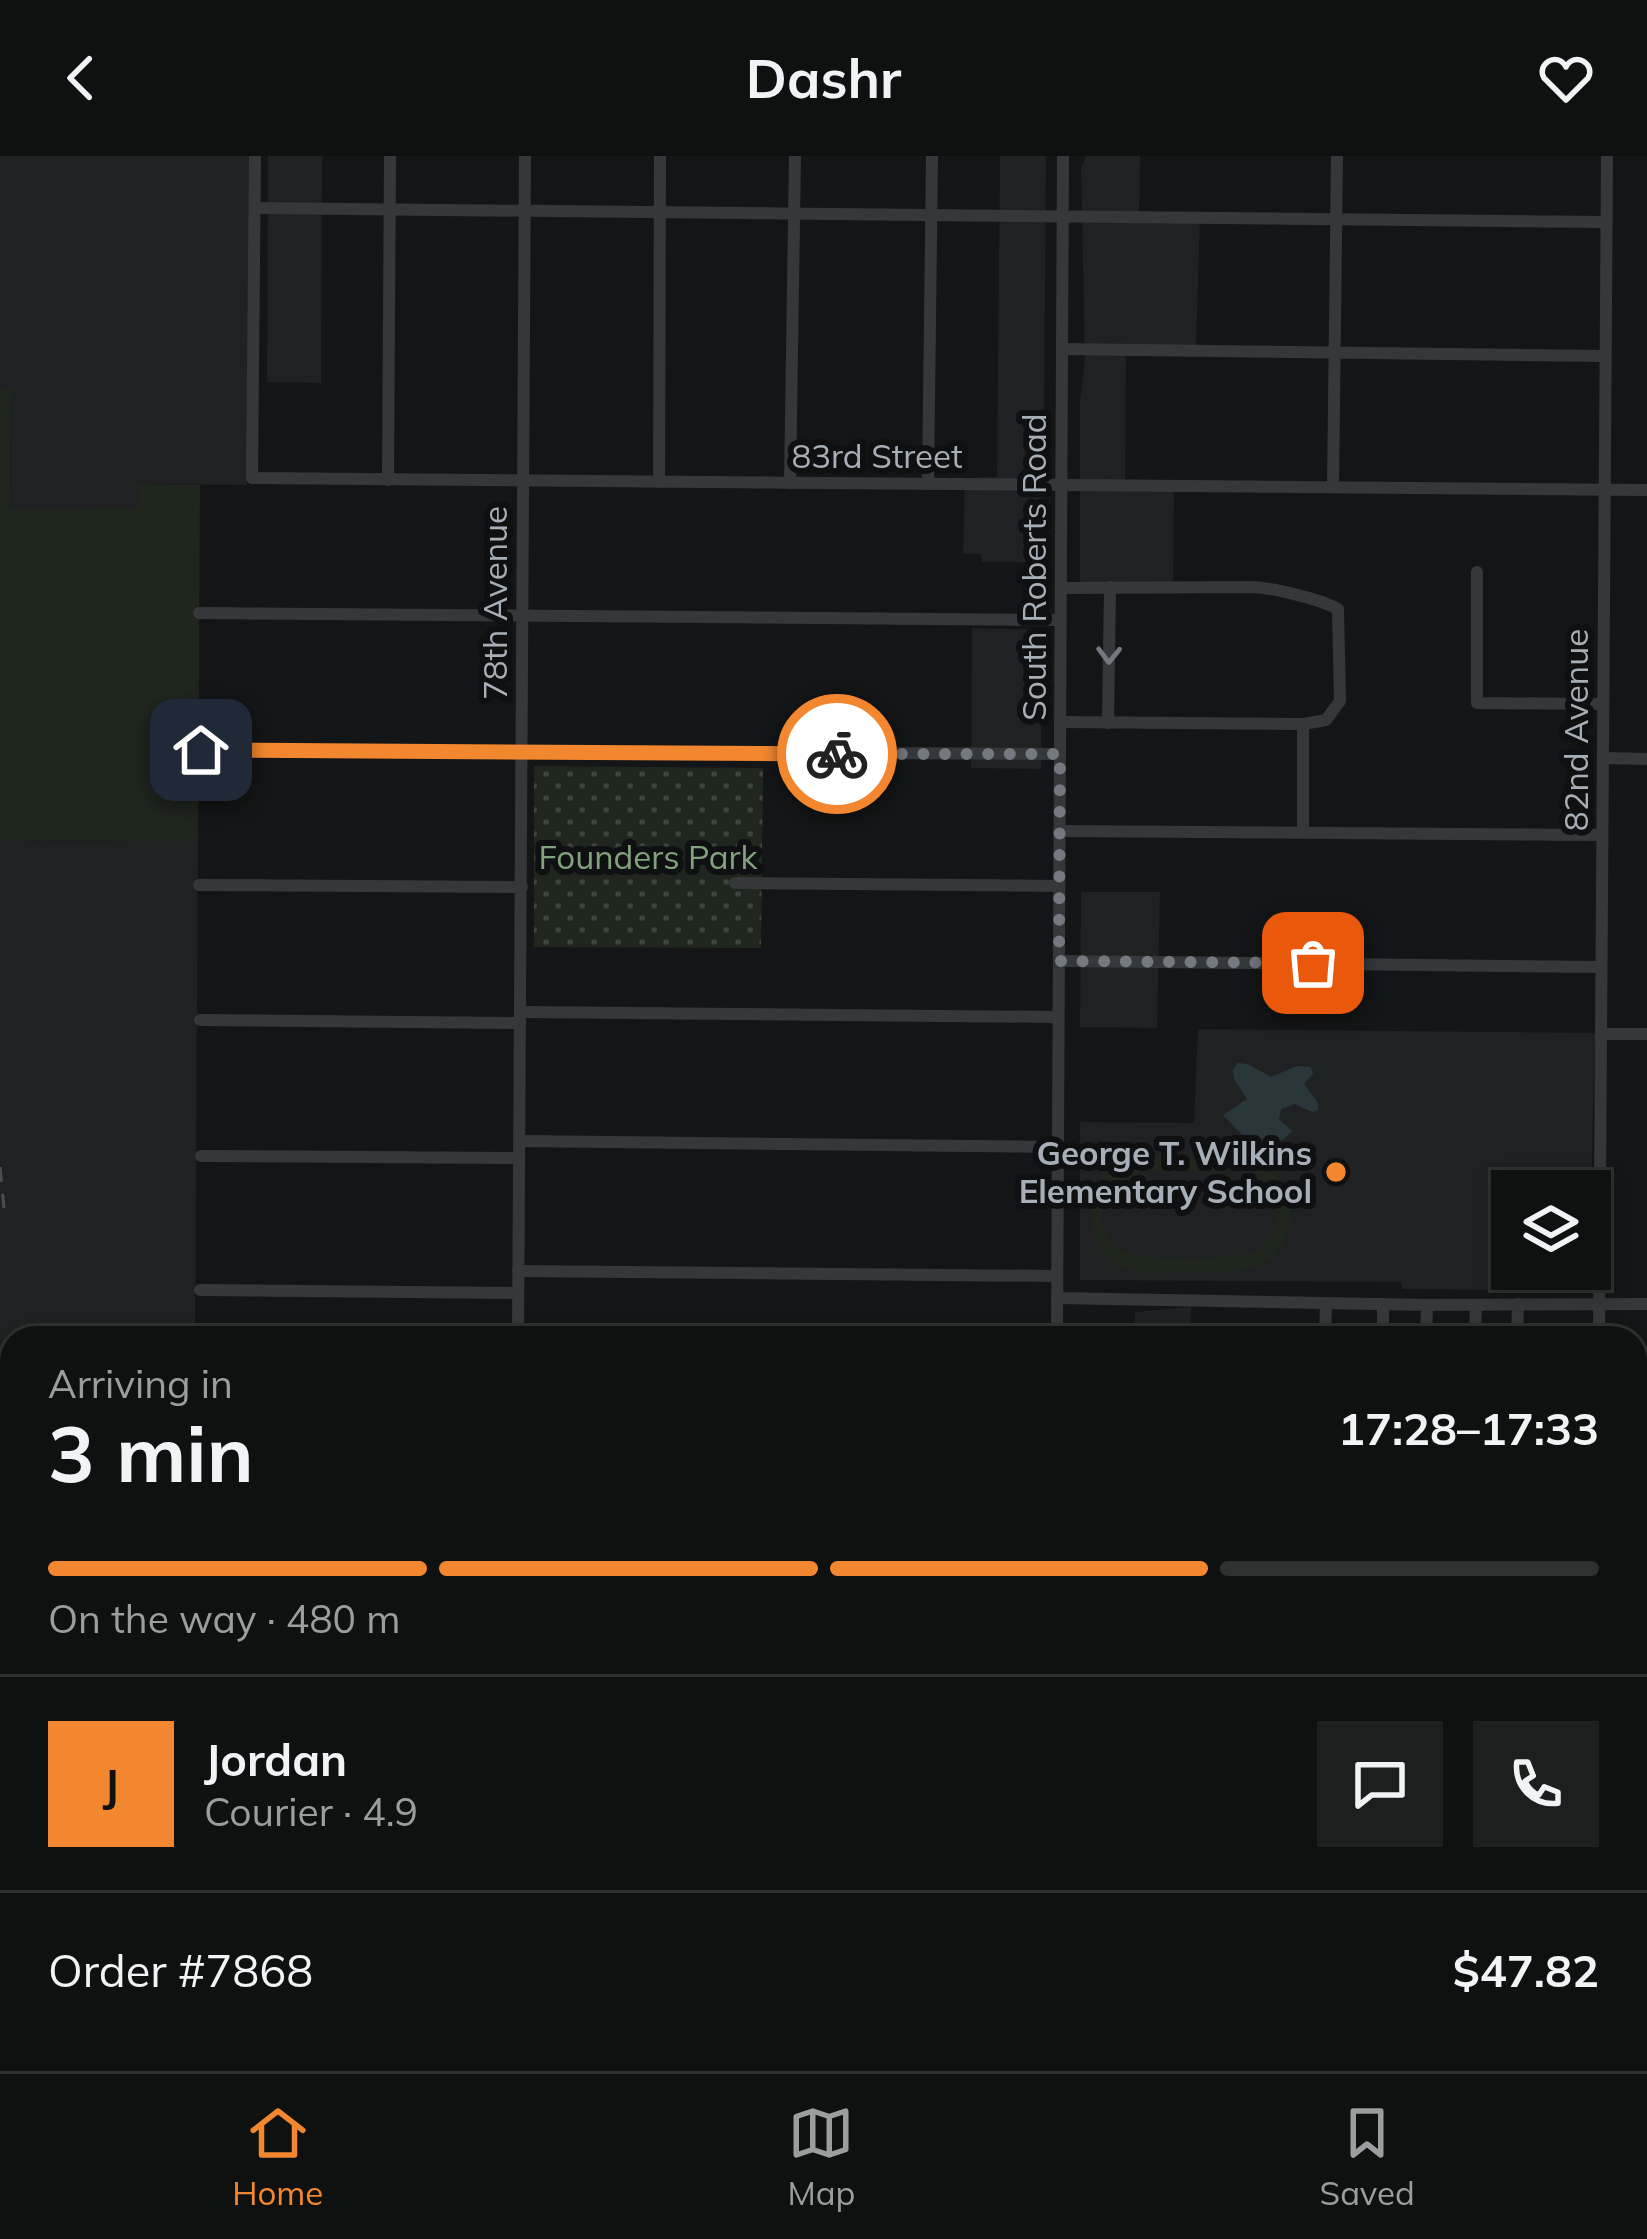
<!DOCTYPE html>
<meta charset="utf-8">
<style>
:root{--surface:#0f1010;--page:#1d1e1e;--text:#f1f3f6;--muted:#9b9d9f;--line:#2f3030;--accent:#f3872f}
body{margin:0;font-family:Mulish,sans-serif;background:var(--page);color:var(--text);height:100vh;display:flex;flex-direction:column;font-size:45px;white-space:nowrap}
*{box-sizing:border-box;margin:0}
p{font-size:39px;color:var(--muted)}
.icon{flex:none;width:66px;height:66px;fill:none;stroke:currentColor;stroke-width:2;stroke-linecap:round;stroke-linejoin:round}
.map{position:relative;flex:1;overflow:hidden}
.details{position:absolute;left:0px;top:1170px;width:1647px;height:747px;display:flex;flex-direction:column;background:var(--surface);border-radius:36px 36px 0 0;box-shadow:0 6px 18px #0003,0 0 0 3px var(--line)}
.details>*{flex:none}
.buttons{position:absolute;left:1491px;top:1014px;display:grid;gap:24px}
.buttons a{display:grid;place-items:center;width:120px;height:120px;border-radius:0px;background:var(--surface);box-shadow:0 6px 18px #0003,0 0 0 3px var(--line);font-size:60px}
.pin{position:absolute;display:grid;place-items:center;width:102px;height:102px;color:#fff;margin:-51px;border-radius:24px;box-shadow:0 6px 18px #0006}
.courier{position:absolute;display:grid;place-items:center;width:120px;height:120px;margin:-60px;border:9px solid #f3872f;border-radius:50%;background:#fff;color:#222;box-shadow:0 3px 15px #0007}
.overview em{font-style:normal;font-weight:700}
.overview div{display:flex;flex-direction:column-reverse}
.overview{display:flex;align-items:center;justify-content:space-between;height:204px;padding:0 48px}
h1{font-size:78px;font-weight:700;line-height:90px}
.bar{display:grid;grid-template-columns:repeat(4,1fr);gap:18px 12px;align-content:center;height:144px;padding:0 48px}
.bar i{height:15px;border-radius:9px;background:var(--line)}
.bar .current{background:var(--accent)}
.bar p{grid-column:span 4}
.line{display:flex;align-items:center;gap:30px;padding:0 48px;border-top:3px solid var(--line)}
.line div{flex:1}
.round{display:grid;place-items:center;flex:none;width:126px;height:126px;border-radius:0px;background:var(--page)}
header{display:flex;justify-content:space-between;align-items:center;height:156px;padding:0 48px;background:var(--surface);font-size:54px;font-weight:700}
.menu{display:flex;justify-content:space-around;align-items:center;height:168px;border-top:3px solid var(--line);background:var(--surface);font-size:33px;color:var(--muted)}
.menu a{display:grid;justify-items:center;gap:6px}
.menu .current{color:var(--accent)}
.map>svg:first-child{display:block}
.built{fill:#202123}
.green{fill:#1f261e;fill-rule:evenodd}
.cemetery{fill:url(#cemetery-stones)}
.park{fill:url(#park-dots)}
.water{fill:#2a373a}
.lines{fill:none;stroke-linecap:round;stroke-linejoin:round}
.minor{stroke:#35383b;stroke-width:12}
.major{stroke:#51555a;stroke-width:15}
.rail{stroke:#4a4e52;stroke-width:3;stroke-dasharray:15 12;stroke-linecap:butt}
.oneway{stroke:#73797f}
.done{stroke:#73797f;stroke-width:12;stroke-dasharray:0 21.6}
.route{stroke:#f3872f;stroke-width:15}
.poi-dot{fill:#f3872f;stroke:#0f1011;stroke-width:4.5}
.labels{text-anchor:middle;stroke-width:12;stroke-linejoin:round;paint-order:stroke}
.street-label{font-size:33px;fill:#a6afb7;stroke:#0f1011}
.park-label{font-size:33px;fill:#82a27d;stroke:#0f1011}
.poi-label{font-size:33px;font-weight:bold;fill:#a6afb7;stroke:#0f1011;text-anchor:end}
</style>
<header><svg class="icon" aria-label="back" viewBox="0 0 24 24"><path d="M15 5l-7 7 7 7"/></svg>Dashr<svg class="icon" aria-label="heart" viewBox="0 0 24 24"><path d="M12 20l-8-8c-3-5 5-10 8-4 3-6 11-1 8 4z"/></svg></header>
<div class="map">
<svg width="1647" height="1915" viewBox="0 0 1647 1915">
<defs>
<pattern id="cemetery-stones" width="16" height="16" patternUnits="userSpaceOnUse" patternTransform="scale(3)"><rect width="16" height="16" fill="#1f261e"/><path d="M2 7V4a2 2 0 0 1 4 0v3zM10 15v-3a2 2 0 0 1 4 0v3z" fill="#3d433c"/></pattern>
<pattern id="park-dots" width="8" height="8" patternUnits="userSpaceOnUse" patternTransform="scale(3)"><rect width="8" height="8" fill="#1f261e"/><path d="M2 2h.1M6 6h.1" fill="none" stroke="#3d433c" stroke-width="1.8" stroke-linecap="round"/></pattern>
</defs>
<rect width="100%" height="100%" fill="#141516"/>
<!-- built -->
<g class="built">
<polygon points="0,0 250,0 247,329 139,328 138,352 10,354 11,232 0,231"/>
<polygon points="268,0 322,0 321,227 267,226"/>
<polygon points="1000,0 1046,0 1043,406 982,406 981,398 963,398 965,322 997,321"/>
<polygon points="1086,0 1140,0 1139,59 1200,61 1196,195 1126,195 1125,329 1174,330 1173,431 1080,432 1080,244 1085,203 1081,13"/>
<polygon points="972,472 1042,474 1041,613 971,612"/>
<polygon points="0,684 198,685 195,1182 12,1182 12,1342 1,1365 0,1391"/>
<polygon points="1081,736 1160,736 1157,872 1080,871"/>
<polygon points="1198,873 1595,877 1590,1082 1590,1035 1512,1035 1512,1113 1589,1113 1588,1135 1402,1133 1401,1126 1080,1124 1080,966 1194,967"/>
<polygon points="1191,1151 1190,1182 1135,1182 1135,1156"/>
<polygon points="12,1491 12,1905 498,1905 497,1915 0,1915 0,1493"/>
</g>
<!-- green -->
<g class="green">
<polygon points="0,231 11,232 10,353 137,352 138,328 200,329 198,685 0,684"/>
<path d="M1104,1000l174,2v14l-5,2c14,14 22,29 17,50 -11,54 -62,48 -105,48 -17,0 -40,3 -57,-2 -44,-12 -46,-71 -19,-99l-5,-2zM1145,1014l106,1c19,15 31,33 22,57 -2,7 -8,18 -15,23 -16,9 -115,10 -132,1 -46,-25 -19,-70 19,-82z"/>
</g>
<!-- cemetery -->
<polygon class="cemetery" points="1635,1432 1647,1432 1647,1915 1075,1915 1075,1905 1635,1905"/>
<!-- park -->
<polygon class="park" points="534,610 763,612 761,792 534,791"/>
<!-- water -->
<polygon class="water" points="1238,907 1248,908 1271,921 1297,910 1311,911 1313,918 1304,928 1318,947 1318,954 1312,956 1295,948 1281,953 1279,963 1292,975 1283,984 1244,981 1223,959 1247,943 1234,923 1233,914"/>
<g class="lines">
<!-- minor -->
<g class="minor">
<polyline points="255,0 252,322 1647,334"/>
<polyline points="255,52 1606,66"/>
<polyline points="1062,193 1605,200"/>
<polyline points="388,324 390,0"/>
<polyline points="659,326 660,0"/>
<polyline points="790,327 795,0"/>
<polyline points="928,328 932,0"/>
<polyline points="1333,331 1337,0"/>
<polyline points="1477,416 1477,547 1603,548"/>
<polyline points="199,457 1060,464"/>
<path d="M1060,566l243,2 23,-4 14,-19 -2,-92c-18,-10 -64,-21 -86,-22l-191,1"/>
<polyline points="1108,567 1110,431"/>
<polyline points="1303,568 1303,676"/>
<polyline points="201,594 1060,598"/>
<polyline points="1603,602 1647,603"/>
<polyline points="1059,675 1602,679"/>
<polyline points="735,727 1059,730"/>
<polyline points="199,729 522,731"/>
<polyline points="1059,805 1601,811"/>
<polyline points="521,856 1058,861"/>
<polyline points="200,864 520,867"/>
<polyline points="1601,878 1647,878"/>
<polyline points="520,985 1058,991"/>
<polyline points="201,1000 519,1002"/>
<polyline points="518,1115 1057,1120"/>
<polyline points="200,1134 518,1137"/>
<polyline points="1057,1142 1427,1149 1647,1148"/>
<polyline points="518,1182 525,0"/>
<polyline points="1057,1182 1063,0"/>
<polyline points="1325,1182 1326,1147"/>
<polyline points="1383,1182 1383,1148"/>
<polyline points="1426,1182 1427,1149"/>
<polyline points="1475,1182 1476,1149"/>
<polyline points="1517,1182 1518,1148"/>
<polyline points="1599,1182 1607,0"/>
<path d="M12,1352c-10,20 -9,88 0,108"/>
<polyline points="515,1905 515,1915"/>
<polyline points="650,1915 650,1905"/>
<polyline points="782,1915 782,1905"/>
<polyline points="919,1915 919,1905"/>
<polyline points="1054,1915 1054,1905"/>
</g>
<!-- major -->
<g class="major">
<polyline points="0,1399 12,1399"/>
<polyline points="0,1410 12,1410"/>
<polyline points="1635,1411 1647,1411"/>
</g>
<!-- rail -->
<polyline class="rail" points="0,1011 4,1052"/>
</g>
<!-- one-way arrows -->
<defs><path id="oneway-chevron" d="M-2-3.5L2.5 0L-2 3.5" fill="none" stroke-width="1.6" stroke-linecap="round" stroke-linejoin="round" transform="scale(3)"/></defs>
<use class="oneway" href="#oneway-chevron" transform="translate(1109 499) rotate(91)"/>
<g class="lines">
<!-- done -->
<polyline class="done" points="837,598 1060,598 1059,805 1313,807"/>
<!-- route -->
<polyline class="route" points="201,594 837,598"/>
</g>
<!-- markers -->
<circle class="poi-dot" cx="1336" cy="1016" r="12"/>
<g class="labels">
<!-- street labels -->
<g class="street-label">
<text x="877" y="312">83rd Street</text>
<text transform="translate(1034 411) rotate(-90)" y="12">South Roberts Road</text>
<text transform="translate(495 447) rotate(-90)" y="12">78th Avenue</text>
<text transform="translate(1576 574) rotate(-90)" y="12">82nd Avenue</text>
</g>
<!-- park labels -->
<g class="park-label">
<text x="648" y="713">Founders Park</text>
</g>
<!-- poi labels -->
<g class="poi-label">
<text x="1312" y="1009">George T. Wilkins<tspan x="1312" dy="38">Elementary School</tspan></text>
</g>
</g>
</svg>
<div class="buttons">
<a><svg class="icon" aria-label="layers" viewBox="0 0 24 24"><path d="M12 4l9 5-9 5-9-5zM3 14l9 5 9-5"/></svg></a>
</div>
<div class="pin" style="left:1313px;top:807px;background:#ea580c"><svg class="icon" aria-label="bag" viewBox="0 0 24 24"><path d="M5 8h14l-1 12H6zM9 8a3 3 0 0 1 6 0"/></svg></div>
<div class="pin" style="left:201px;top:594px;background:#1f2937"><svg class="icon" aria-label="home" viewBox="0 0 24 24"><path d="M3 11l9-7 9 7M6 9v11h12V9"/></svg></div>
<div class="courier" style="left:837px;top:598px"><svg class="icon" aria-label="bike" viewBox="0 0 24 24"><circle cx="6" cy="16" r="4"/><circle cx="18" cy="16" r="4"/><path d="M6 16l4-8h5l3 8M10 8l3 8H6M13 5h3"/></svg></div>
<section class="details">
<div class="overview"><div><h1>3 min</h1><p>Arriving in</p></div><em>17:28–17:33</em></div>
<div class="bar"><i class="current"></i><i class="current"></i><i class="current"></i><i></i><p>On the way · 480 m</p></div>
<div class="line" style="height:216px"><b class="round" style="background:var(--accent);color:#111">J</b><div><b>Jordan</b><p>Courier · 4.9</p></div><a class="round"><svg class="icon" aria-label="chat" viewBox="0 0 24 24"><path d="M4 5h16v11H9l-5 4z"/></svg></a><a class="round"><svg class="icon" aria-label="phone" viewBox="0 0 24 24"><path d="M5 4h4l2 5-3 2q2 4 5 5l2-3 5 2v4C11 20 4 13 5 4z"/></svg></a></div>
<div class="line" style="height:156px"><div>Order #7868</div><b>$47.82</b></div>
</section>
</div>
<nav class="menu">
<a class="current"><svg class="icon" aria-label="home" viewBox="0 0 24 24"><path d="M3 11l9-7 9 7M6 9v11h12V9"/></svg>Home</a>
<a><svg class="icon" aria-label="map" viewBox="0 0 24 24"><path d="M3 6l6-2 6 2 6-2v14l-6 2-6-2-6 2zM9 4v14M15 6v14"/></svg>Map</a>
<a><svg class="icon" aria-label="saved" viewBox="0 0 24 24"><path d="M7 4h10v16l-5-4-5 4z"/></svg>Saved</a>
</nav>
